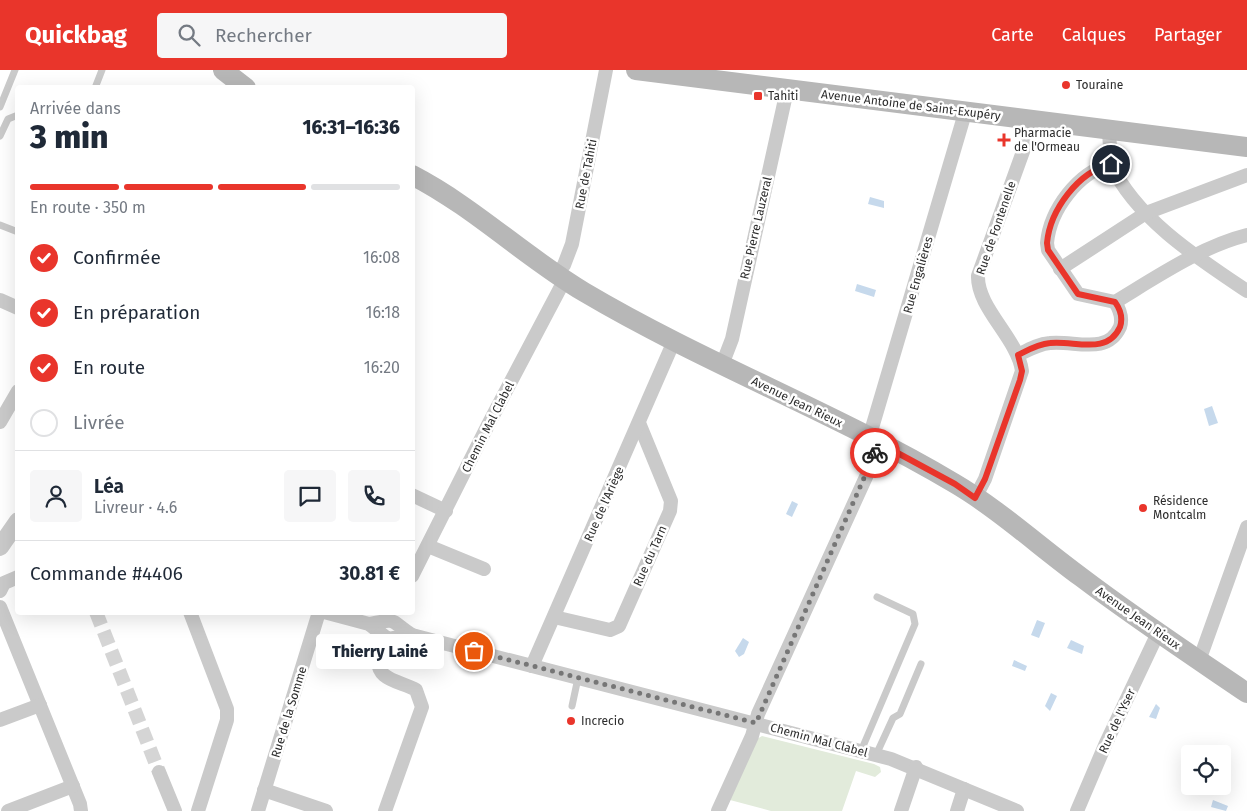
<!DOCTYPE html>
<html lang="fr">
<meta charset="utf-8">
<style>
:root{--surface:#fff;--page:#f6f6f7;--text:#1f2937;--muted:#747a83;--line:#e0e1e3;--accent:#e9352b}
body{margin:0;font-family:"Fira Sans",sans-serif;background:var(--page);color:var(--text);height:100vh;display:flex;flex-direction:column;font-size:19px;white-space:nowrap}
*{box-sizing:border-box;margin:0}
p{font-size:16px;color:var(--muted)}
.icon{flex:none;width:28px;height:28px;fill:none;stroke:currentColor;stroke-width:2;stroke-linecap:round;stroke-linejoin:round}
.map{position:relative;flex:1;overflow:hidden}
.drawer{position:absolute;left:15px;top:15px;width:400px;height:530px;display:flex;flex-direction:column;background:var(--surface);border-radius:5px;box-shadow:0 5px 20px #0002}
.drawer>*{flex:none}
.fabs{position:absolute;left:1181px;top:675px;display:grid;gap:10px}
.fabs a{display:grid;place-items:center;width:50px;height:50px;border-radius:5px;background:var(--surface);box-shadow:0 5px 20px #0002;font-size:25px}
.pin{position:absolute;display:grid;place-items:center;width:42px;height:42px;color:#fff;margin:-21px;border:2px solid #fff;border-radius:50%;box-shadow:0 1px 5px #0007}
.courier{position:absolute;display:grid;place-items:center;width:50px;height:50px;margin:-25px;border:4px solid #e9352b;border-radius:50%;background:#fff;color:#222;box-shadow:0 1px 6px #0007}
.bubble{position:absolute;height:35px;border-radius:5px;background:var(--surface);box-shadow:0 5px 20px #0002;font-size:16px;font-weight:800;line-height:35px;text-align:center}
.summary em{font-style:normal;font-weight:800}
.summary div{display:flex;flex-direction:column-reverse}
.summary{display:flex;align-items:center;justify-content:space-between;height:85px;padding:0 15px}
h1{font-size:32px;font-weight:800;line-height:38px}
.bar{display:grid;grid-template-columns:repeat(4,1fr);gap:8px 5px;align-content:center;height:60px;padding:0 15px}
.bar i{height:6px;border-radius:4px;background:var(--line)}
.bar .active{background:var(--accent)}
.bar p{grid-column:span 4}
.line{display:flex;align-items:center;gap:12px;padding:0 15px;border-top:1px solid var(--line)}
.line div{flex:1}
.round{display:grid;place-items:center;flex:none;width:52px;height:52px;border-radius:5px;background:var(--page)}
ol{padding:0 15px;list-style:none}
li{display:flex;align-items:center;gap:15px;height:55px}
li p{margin-inline-start:auto}
li .icon{padding:5px;border-radius:50%;background:var(--accent);color:#fff;stroke-width:4}
li:last-child{color:var(--muted)}
li i{width:28px;height:28px;border:2px solid var(--line);border-radius:50%}
header{display:flex;align-items:center;gap:30px;box-sizing:border-box;height:70px;padding:0 25px;background:var(--accent);color:#fff}
header strong{font-size:24px}
nav{display:flex;gap:28px;margin-inline-start:auto;font-size:18px}
.search{width:350px;height:45px;background:var(--page);display:flex;align-items:center;gap:12px;box-sizing:border-box;padding:0 18px;border-radius:5px;color:var(--muted);font-size:19px}
.map>svg:first-child{display:block}
.green{fill:#e2ebdb}
.water{fill:#c6d9ec}
.lines{fill:none;stroke-linecap:round;stroke-linejoin:round}
.minor-tunnel{stroke:#d5d5d5;stroke-width:14;stroke-dasharray:14 7;stroke-linecap:butt}
.service{stroke:#cacaca;stroke-width:7}
.minor{stroke:#cacaca;stroke-width:14}
.tertiary{stroke:#cacaca;stroke-width:18}
.secondary{stroke:#b7b7b7;stroke-width:20}
.done{stroke:#767676;stroke-width:5;stroke-dasharray:0 9}
.route{stroke:#e9352b;stroke-width:6}
.poi-dot{fill:#e9352b;stroke:#fff;stroke-width:2}
.labels{text-anchor:middle;stroke-width:5;stroke-linejoin:round;paint-order:stroke}
.poi-label{font-size:12px;fill:#2d2d2d;stroke:#fff;text-anchor:start}
.street-label{font-size:12px;fill:#2d2d2d;stroke:#fff}
</style>
<header>
<strong>Quickbag</strong>
<div class="search"><svg class="icon" aria-label="search" viewBox="0 0 24 24"><circle cx="10" cy="10" r="6"/><path d="M15 15l6 6"/></svg>Rechercher</div>
<nav><a>Carte</a><a>Calques</a><a>Partager</a></nav>
</header>
<div class="map">
<svg width="1247" height="741" viewBox="0 0 1247 741">
<rect width="100%" height="100%" fill="#fff"/>
<!-- green -->
<polygon class="green" points="762,666 874,694 880,697 881,702 875,707 856,701 842,741 771,741 730,730 757,669"/>
<!-- water -->
<g class="water">
<polygon points="870,127 884,131 884,138 868,134"/>
<polygon points="857,214 876,220 874,227 855,221"/>
<polygon points="1212,336 1218,353 1209,356 1204,339"/>
<polygon points="792,431 798,434 792,447 786,444"/>
<polygon points="1037,550 1045,553 1039,568 1031,565"/>
<polygon points="743,568 749,572 744,584 739,587 735,581"/>
<polygon points="1071,570 1084,576 1082,584 1067,578"/>
<polygon points="1014,590 1027,596 1025,601 1012,596"/>
<polygon points="1051,623 1057,626 1050,641 1045,636"/>
<polygon points="1156,634 1160,638 1156,649 1149,647"/>
<polygon points="1213,730 1228,736 1226,741 1211,737"/>
</g>
<g class="lines">
<!-- minor-tunnel -->
<polyline class="minor-tunnel" points="96,542 159,702"/>
<!-- service -->
<g class="service">
<polyline points="95,18 102,0"/>
<polyline points="0,37 15,0"/>
<polyline points="0,66 8,49 18,45"/>
<polyline points="0,155 18,162"/>
<polyline points="572,636 578,608"/>
<polyline points="861,681 915,554 913,544 877,527"/>
<polyline points="876,685 893,648 900,644 921,594"/>
</g>
<!-- minor -->
<g class="minor">
<path d="M1109,61l2,33c-33,8 -61,46 -64,79l1,7 30,44 37,8"/>
<path d="M1111,94c24,54 88,95 136,127"/>
<polyline points="1060,199 1146,143 1247,105"/>
<polyline points="557,204 564,195 572,174 606,0"/>
<polyline points="0,230 18,238"/>
<path d="M1115,232c40,-24 87,-56 132,-67"/>
<path d="M1018,285c10,-5 20,-11 32,-12 24,-3 57,13 70,-16 3,-9 0,-17 -5,-25"/>
<polyline points="722,295 732,269 787,20"/>
<polyline points="0,352 18,321"/>
<polyline points="869,368 965,43"/>
<polyline points="412,425 446,441"/>
<path d="M975,428l10,-19 37,-108c-4,-32 -45,-63 -44,-95l56,-155"/>
<polyline points="428,476 484,499"/>
<polyline points="412,506 488,355 565,209"/>
<polyline points="0,521 4,513 18,507"/>
<polyline points="0,537 80,734 81,741"/>
<polyline points="190,542 227,639 227,650 198,741"/>
<polyline points="324,542 369,554 388,569 412,565 891,689 1017,741"/>
<polyline points="554,547 610,560 619,556 670,441 671,431 639,353"/>
<path d="M369,554c30,-6 20,-4 43,11"/>
<path d="M381,564c2,9 -1,15 -2,23 -5,24 23,24 37,33l6,17 -37,104"/>
<polyline points="1199,591 1247,457"/>
<polyline points="532,596 674,271"/>
<polyline points="0,650 40,635"/>
<polyline points="159,702 175,741"/>
<polyline points="264,720 326,741"/>
<polyline points="8,741 73,716"/>
<polyline points="258,741 319,542"/>
<polyline points="718,741 752,666 758,644 881,374"/>
<polyline points="901,741 916,697"/>
<polyline points="957,741 964,719"/>
<polyline points="1077,741 1106,673 1158,563"/>
</g>
<!-- tertiary -->
<polyline class="tertiary" points="0,477 18,451"/>
<!-- secondary -->
<g class="secondary">
<polyline points="223,0 246,18"/>
<polyline points="636,0 1247,77"/>
<path d="M412,105c62,32 113,82 172,117 120,71 250,120 370,191 43,25 86,64 127,94 54,41 110,78 166,116"/>
</g>
</g>
<g class="lines">
<!-- done -->
<polyline class="done" points="474,581 756,653 875,383"/>
<!-- route -->
<path class="route" d="M875,383l6,-9 74,40 20,14 10,-19 35,-99 2,-9 -4,-16c10,-5 20,-11 32,-12 24,-3 57,13 70,-16 3,-9 0,-18 -5,-25l-37,-8 -30,-44 -1,-7c3,-33 31,-71 64,-79"/>
</g>
<!-- markers -->
<g class="poi-dot">
<circle cx="1066" cy="15" r="5"/>
<rect x="753" y="21" width="10" height="10" rx="2.5"/>
<path d="M1001.5 62.5h5v5h5v5h-5v5h-5v-5h-5v-5h5z"/>
<circle cx="1143" cy="438" r="5"/>
<circle cx="571" cy="651" r="5"/>
</g>
<g class="labels">
<!-- poi labels -->
<g class="poi-label">
<text x="1076" y="19">Touraine</text>
<text x="768" y="30">Tahiti</text>
<text x="1014" y="67">Pharmacie<tspan x="1014" dy="14">de l'Ormeau</tspan></text>
<text x="1153" y="435">Résidence<tspan x="1153" dy="14">Montcalm</tspan></text>
<text x="581" y="655">Increcio</text>
</g>
<!-- street labels -->
<g class="street-label">
<text transform="translate(911 35) rotate(7)" y="4">Avenue Antoine de Saint-Exupéry</text>
<text transform="translate(586 104) rotate(-79)" y="4">Rue de Tahiti</text>
<text transform="translate(756 158) rotate(-77)" y="4">Rue Pierre Lauzeral</text>
<text transform="translate(996 158) rotate(-71)" y="4">Rue de Fontenelle</text>
<text transform="translate(918 205) rotate(-74)" y="4">Rue Engalières</text>
<text transform="translate(797 332) rotate(26)" y="4">Avenue Jean Rieux</text>
<text transform="translate(488 357) rotate(-63)" y="4">Chemin Mal Clabel</text>
<text transform="translate(604 434) rotate(-66)" y="4">Rue de l'Ariège</text>
<text transform="translate(650 486) rotate(-66)" y="4">Rue du Tarn</text>
<text transform="translate(1138 548) rotate(35)" y="4">Avenue Jean Rieux</text>
<text transform="translate(289 642) rotate(-73)" y="4">Rue de la Somme</text>
<text transform="translate(1117 651) rotate(-65)" y="4">Rue de l'Yser</text>
<text transform="translate(819 670) rotate(15)" y="4">Chemin Mal Clabel</text>
</g>
</g>
</svg>
<div class="fabs">
<a><svg class="icon" aria-label="locate" viewBox="0 0 24 24"><circle cx="12" cy="12" r="6"/><path d="M12 2v4M12 18v4M2 12h4M18 12h4"/></svg></a>
</div>
<div class="pin" style="left:474px;top:581px;background:#ea580c"><svg class="icon" aria-label="bag" viewBox="0 0 24 24"><path d="M5 8h14l-1 12H6zM9 8a3 3 0 0 1 6 0"/></svg></div>
<div class="pin" style="left:1111px;top:94px;background:#1f2937"><svg class="icon" aria-label="home" viewBox="0 0 24 24"><path d="M3 11l9-7 9 7M6 9v11h12V9"/></svg></div>
<div class="courier" style="left:875px;top:383px"><svg class="icon" aria-label="bike" viewBox="0 0 24 24"><circle cx="6" cy="16" r="4"/><circle cx="18" cy="16" r="4"/><path d="M6 16l4-8h5l3 8M10 8l3 8H6M13 5h3"/></svg></div>
<div class="bubble" style="left:316px;top:564px;width:128px">Thierry Lainé</div>
<section class="drawer">
<div class="summary"><div><h1>3 min</h1><p>Arrivée dans</p></div><em>16:31–16:36</em></div>
<div class="bar"><i class="active"></i><i class="active"></i><i class="active"></i><i></i><p>En route · 350 m</p></div>
<ol>
<li><svg class="icon" aria-label="check" viewBox="0 0 24 24"><path d="M5 12l5 5 9-10"/></svg>Confirmée<p>16:08</p></li>
<li><svg class="icon" aria-label="check" viewBox="0 0 24 24"><path d="M5 12l5 5 9-10"/></svg>En préparation<p>16:18</p></li>
<li><svg class="icon" aria-label="check" viewBox="0 0 24 24"><path d="M5 12l5 5 9-10"/></svg>En route<p>16:20</p></li>
<li><i></i>Livrée</li>
</ol>
<div class="line" style="height:90px"><a class="round"><svg class="icon" aria-label="person" viewBox="0 0 24 24"><circle cx="12" cy="8" r="4"/><path d="M4 21q1-7 8-7t8 7"/></svg></a><div><b>Léa</b><p>Livreur · 4.6</p></div><a class="round"><svg class="icon" aria-label="chat" viewBox="0 0 24 24"><path d="M4 5h16v11H9l-5 4z"/></svg></a><a class="round"><svg class="icon" aria-label="phone" viewBox="0 0 24 24"><path d="M5 4h4l2 5-3 2q2 4 5 5l2-3 5 2v4C11 20 4 13 5 4z"/></svg></a></div>
<div class="line" style="height:65px"><div>Commande #4406</div><b>30.81 €</b></div>
</section>
</div>
